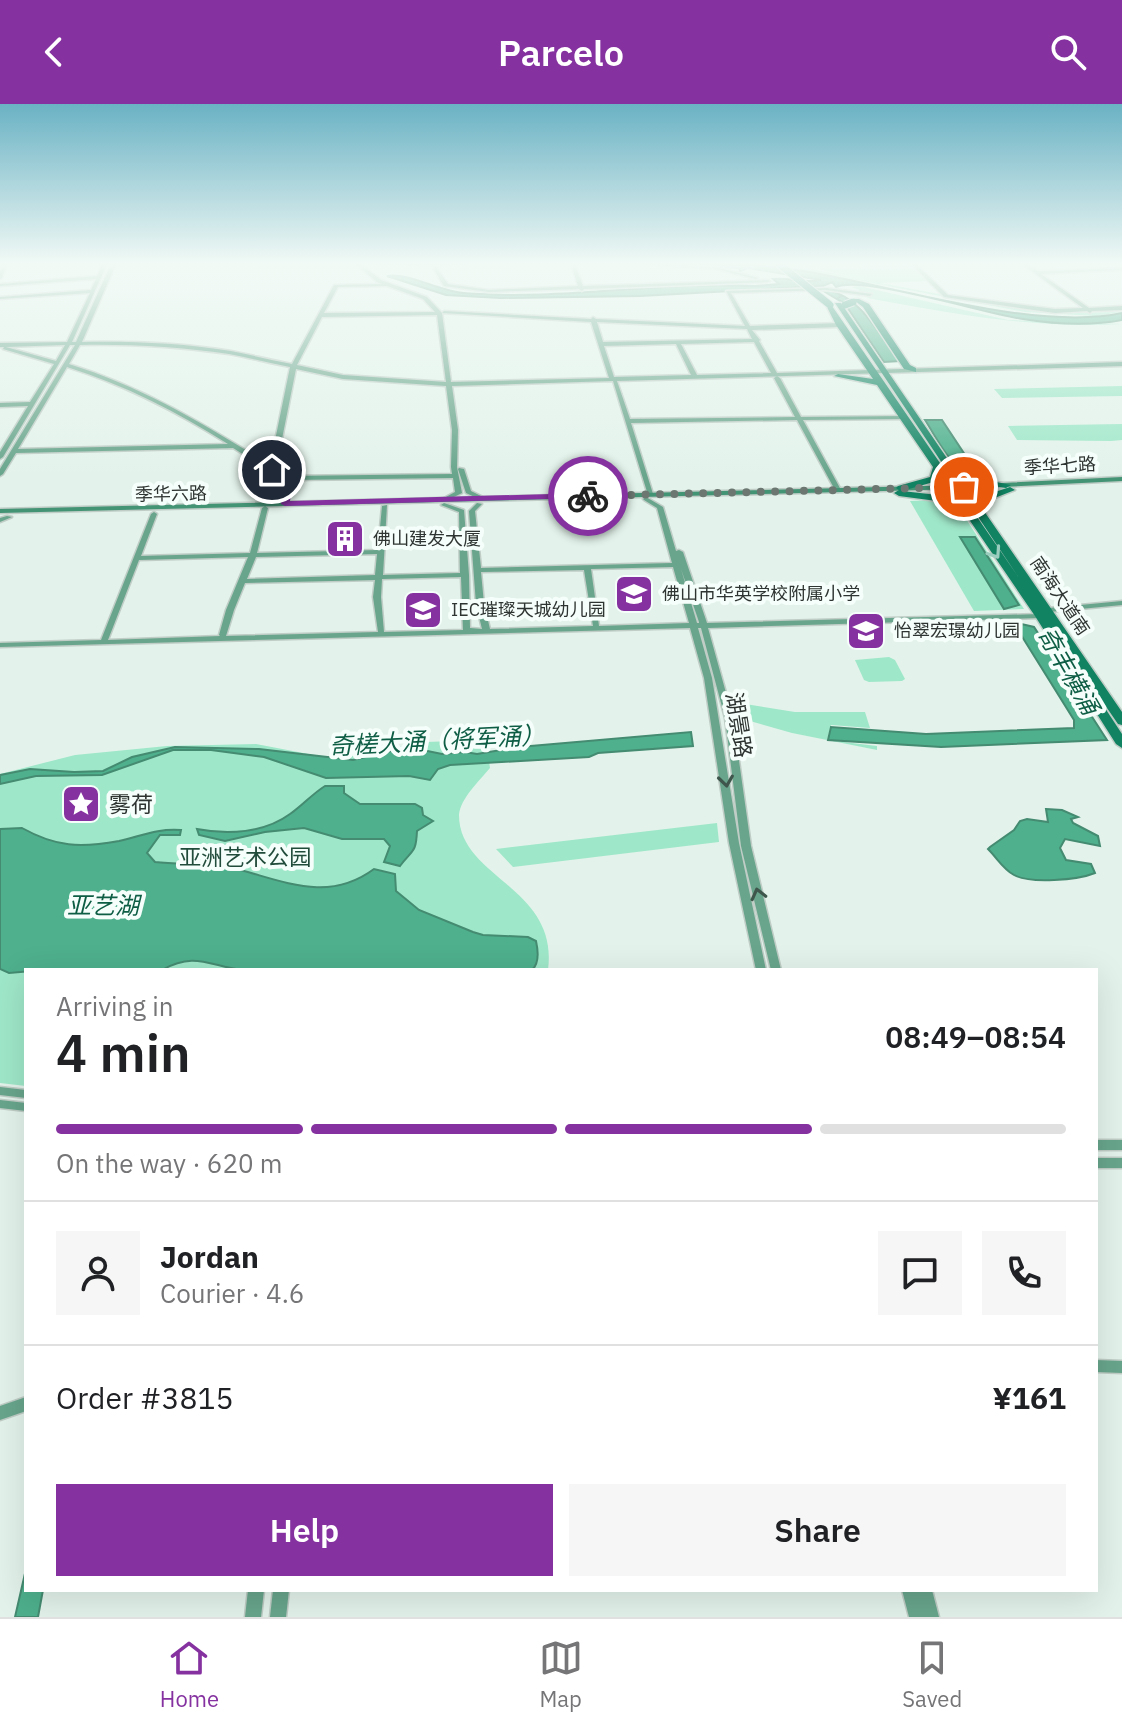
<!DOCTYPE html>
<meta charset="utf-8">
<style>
:root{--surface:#fff;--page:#f6f6f6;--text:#202124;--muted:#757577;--line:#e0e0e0;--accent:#8532a0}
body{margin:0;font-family:"IBM Plex Sans","Noto Sans SC",sans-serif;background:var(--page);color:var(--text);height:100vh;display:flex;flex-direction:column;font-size:30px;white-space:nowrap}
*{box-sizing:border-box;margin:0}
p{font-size:26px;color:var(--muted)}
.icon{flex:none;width:44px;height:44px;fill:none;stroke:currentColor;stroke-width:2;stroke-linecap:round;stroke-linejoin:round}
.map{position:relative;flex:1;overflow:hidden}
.drawer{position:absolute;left:24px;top:864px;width:1074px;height:624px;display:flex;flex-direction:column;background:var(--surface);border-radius:0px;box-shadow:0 8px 32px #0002}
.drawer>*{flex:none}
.pin{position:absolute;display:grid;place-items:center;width:68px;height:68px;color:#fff;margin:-34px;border:4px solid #fff;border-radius:50%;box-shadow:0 2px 8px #0007}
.courier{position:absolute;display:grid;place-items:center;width:80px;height:80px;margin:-40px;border:6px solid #8532a0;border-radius:50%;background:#fff;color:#222;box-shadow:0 2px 10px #0007}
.headline em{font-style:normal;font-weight:600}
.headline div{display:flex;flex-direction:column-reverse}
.headline{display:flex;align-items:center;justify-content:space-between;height:136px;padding:0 32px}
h1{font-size:52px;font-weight:600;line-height:60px}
.bar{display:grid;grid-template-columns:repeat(4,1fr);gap:12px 8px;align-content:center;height:96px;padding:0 32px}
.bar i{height:10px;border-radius:6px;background:var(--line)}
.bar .current{background:var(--accent)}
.bar p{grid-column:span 4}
.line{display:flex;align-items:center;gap:20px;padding:0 32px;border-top:2px solid var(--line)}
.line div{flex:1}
.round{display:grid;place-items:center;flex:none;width:84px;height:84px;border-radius:0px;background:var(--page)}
.primary-button{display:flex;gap:16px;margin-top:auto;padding:16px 32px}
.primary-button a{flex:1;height:92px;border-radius:0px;background:var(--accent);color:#fff;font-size:32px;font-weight:600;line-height:92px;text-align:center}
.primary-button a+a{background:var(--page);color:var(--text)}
header{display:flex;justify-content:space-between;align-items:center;height:104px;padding:0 32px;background:var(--accent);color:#fff;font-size:36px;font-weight:600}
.tabs{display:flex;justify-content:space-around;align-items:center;height:112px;border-top:2px solid var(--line);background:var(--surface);font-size:22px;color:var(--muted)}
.tabs a{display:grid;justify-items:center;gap:4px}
.tabs .current{color:var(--accent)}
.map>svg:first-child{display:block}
.green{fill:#9fe7c9}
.water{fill:#4eb08d;stroke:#448b71;stroke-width:2}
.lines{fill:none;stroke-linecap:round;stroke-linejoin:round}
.stream{stroke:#448b71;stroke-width:2}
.secondary-casing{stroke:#bfcdc6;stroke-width:3}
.primary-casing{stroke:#bfcdc6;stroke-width:3}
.highway-casing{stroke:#bfcdc6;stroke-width:3}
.secondary{fill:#68a58c;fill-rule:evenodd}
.primary{fill:#439375;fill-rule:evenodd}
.highway{fill:#118362;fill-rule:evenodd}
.highway-bridge-casing{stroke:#bfcdc6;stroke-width:9;stroke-linecap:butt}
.highway-bridge{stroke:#118362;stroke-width:7}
.oneway{stroke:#9acdbd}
.oneway2{stroke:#3f564c}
.route{fill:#8532a0}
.done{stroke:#6d7772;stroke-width:8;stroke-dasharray:0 14.4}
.labels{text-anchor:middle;stroke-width:8;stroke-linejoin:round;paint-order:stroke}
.far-street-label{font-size:18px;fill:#2e3431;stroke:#f5fefa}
.far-poi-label{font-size:18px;fill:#2e3431;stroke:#f5fefa;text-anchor:start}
.street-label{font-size:22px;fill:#2e3431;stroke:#f5fefa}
.poi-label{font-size:22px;fill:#2e3431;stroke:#f5fefa;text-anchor:start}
.park-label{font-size:22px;fill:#214b3b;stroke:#f5fefa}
.water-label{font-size:24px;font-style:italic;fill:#0e5d45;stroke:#f5fefa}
</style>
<header><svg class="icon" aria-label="back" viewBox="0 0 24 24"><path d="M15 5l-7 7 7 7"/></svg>Parcelo<svg class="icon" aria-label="search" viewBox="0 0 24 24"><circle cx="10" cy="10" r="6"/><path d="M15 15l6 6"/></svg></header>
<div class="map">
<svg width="1122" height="1513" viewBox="0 0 1122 1513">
<rect width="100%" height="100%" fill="#e3f3eb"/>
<!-- green -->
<g class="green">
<polygon points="861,160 910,160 927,177 880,179 1025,206 1061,209 1122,208 1095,212 1025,208 798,165 793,161 875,178 818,165 862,163"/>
<path d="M859,182l149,34 114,4c-89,5 -168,-10 -255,-26l3,-3 -13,-3 2,-2 -7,-3z"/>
<polygon points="1122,282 1122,292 1002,294 994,285"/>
<polygon points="1122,320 1122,336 1111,337 1017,336 1008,322"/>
<polygon points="936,396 959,404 1024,505 974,507 910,397"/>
<polygon points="889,553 895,556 905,575 902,577 869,578 864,576 855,556"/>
<polygon points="733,598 795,608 865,608 870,624 831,621 827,636 877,642 877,646 792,629 736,613"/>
<path d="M486,636l4,28c-10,12 -30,31 -31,47 0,63 100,72 89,155h-522v116l-26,-3v-309l75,-19 92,-9 89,-2 63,12h33l73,-14z"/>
<polygon points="717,719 719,738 513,763 496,745"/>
</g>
<!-- water -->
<g class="water">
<path d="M663,160c47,0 94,-1 140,7 88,14 233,61 319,42v7c-31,6 -68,4 -99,-1 -36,-5 -161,-44 -187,-32l-4,-5 -9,4 -183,10 -139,2 -55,-3 -59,-19c21,-4 51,15 76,17 98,8 196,-12 292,-7l24,-2 -6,-5c17,-2 31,5 48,1l-73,-12 -8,3 -1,-3z"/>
<path d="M820,185c38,2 59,45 79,72l-15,1 -39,-58z"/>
<path d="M925,316h17l39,59c-29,-6 -41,-36 -56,-59z"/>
<polygon points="960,433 975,433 1019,501 1004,505"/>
<polygon points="1013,518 1034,523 1107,636 941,643 828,636 831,623 926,630 1074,624 1074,616"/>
<polygon points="691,628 693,642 598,649 589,653 450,661 438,665 430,676 409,672 326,674 264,653 211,646 173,646 102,671 36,672 0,680 0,671 30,665 74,668 103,667 132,653 175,643 259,645 353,656 408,643 442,650 465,648 477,650 519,643"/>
<path d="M325,682h19v7l16,11h55l7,4 1,7 10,6 -16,10c-1,22 -4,18 -17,35l-16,-4 6,-16 -6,-7h-42l-38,-11 -39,4 -40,9 -26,-6 -2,-6c31,6 67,4 93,-15 12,-8 22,-20 35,-28z"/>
<path d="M1046,705l16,1 16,7 -7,2 2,4 25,13 2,10 -35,-7 -5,9 6,12 25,4 4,9c-17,7 -65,11 -81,2 -11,-6 -17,-17 -26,-26l2,-2 24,-17 6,-9 7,-2 21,3z"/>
<path d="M22,724c34,19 58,20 97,13 22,-5 39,-13 62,-11l-1,5h-20l-13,18 8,9c22,3 47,0 69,4 53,11 100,40 150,3l21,5 1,17 23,19 54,22 10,3 45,2 8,4c2,9 4,22 -4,29h-291c-33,-5 -47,-18 -79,0l-107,-1 -46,4 -9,-4v-140z"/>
<polygon points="26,1465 26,1486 43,1486 38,1513 15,1513"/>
</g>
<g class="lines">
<!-- stream -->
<polyline class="stream" points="838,194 841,192 839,190"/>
<defs>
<g id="secondary">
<polygon points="3,160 7,160 2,174 0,175 0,167"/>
<path d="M102,160h5l-35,78h4l35,-78h5l-34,78c49,-1 100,1 149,9 20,4 40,9 61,13l42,-79 48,-1 -5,-2 -21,-18h5l20,16 46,17 15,16 2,-2 147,8 2,-2 3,2 149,7 -19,-35 100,-3 46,6 -2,2 -44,-6 -95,3 19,33 90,-3 3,2 -3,2 -88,3 8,10 -1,1 18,32 345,-11v4l-505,15 13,38 165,-2 -21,-39 3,-2 3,2 21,39 105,-1 1,1 -3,2 -101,1 38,70 -3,2 -3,-2 -38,-70 -166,3 22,71 -5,1 -35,-114 -161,5 6,44 -1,37 5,26 -16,8 -2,-1v-2l11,-6 -2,-14 -161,2 -4,24 -5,1 3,-24 -53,-33 -217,5 -13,21 -3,2v-7l75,-124h-5l-67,112 -3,2v-7l28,-46 -28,1v-4l30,-1 24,-38 -51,-15 1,-2h-4v-4l67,-1 23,-49 -90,6v-2l91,-7 5,-11 -96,7v-2l97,-8zM385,182h2l36,13 12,13 -111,1 14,-26zM442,209l149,9 18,56 -158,4zM437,211l9,67 -103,-7 -46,-10 25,-48zM597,218l150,7 5,10 -149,3zM754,238l17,31 -74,2 -16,-31zM676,240l15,31 -77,2 -10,-31zM65,241l-9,16 -50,-14zM80,241c49,-1 100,2 149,9 21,4 41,9 61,13l-20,98c-66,-41 -127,-78 -201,-101zM67,263c58,18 110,45 161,77l-210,5zM296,265l47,10 103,7 6,44 -1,37 1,7 -165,2 -11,-7z"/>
<polygon points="376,160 469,160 435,161 448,180 489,186 578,182 571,160 575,160 583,182 768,176 770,177 768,178 584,185 582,187 579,185 489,188 444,182 431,161"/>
<polygon points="645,160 716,163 758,174 756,175 716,165"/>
<polygon points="911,160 916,160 948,191 1055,205 1083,204 1022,160 1028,160 1038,167 1122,164 1122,166 1041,170 1089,204 1122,202 1122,206 1092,207 1090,209 1087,207 1055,209 944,193"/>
<polygon points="459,364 464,365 471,387 483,393 483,395 479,395 466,389 458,365"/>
<path d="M646,393l17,10 13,44 3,-1 4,2 24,71 333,-9 4,2 -4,2 -332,10 25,90 18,128 30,124h-10l-30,-124 -16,-128 -24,-90h-3l14,50 27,165 27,127h-10l-27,-127 -25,-165 -14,-50 -690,19v-4l101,-3 50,-126 3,-2 3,2 -16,42 109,-3 12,-45 3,-2 3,2 -11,45 121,-3 4,-44 5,-1 -4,70 77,-2 -1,-61 -18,-7 3,-2 20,7 5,65 1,53 12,1 -6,-25 -7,-93 8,-8 5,1 -7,7 6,57 191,-5 -15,-55 -13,-8 -1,-1zM377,450l-2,21 -128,4 9,-22zM248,453l-22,53 -7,25 1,1 -112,4 31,-80zM673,463l16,56 -90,3 -8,-57zM681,465l18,53v1h-2zM584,466l9,56 -103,3 -6,-25 -3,-32zM461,473l2,53 -79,2 -3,-35 1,-18zM375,476l-2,17 5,35 -152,4 8,-26 11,-27z"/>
<polygon points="7,412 12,413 0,418 0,414"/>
<polygon points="1122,497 1122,501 1049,508 1045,506 1049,504"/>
<polygon points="0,983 26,986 26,994 0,991"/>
<polygon points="0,996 26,999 26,1007 0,1004"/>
<rect x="1096" y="1036" width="26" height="10"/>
<rect x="1096" y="1054" width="26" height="10"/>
<polygon points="1096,1256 1122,1257 1122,1269 1096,1268"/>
<polygon points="26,1293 26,1307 0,1316 0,1302"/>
<polygon points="248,1486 264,1486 261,1513 245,1513"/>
<polygon points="273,1486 289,1486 286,1513 270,1513"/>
<polygon points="902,1486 932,1486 939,1513 909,1513"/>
</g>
<polygon id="primary" points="1122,373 1122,377 964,385 0,409 0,405 964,381"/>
<g id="highway">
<polygon points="855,195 859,195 869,200 910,261 916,264 916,268 904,265 863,203 855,197"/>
<path d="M830,199l189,275 -184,-275h6l112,164 24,11 34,7 -5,3 -31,-5 -15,-7 17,26 3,-5 30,-10 5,3 -28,11 -3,10 138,201v13l-4,-1 -59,-86 63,96v14l-6,-4 -81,-128 -71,-104 -20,-10 -45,-6 -5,-3 5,-3 -3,-2 2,-2 32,-9 3,-10 -56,-82 -43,-9 4,-2 35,5 -37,-54 -10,-20zM939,372l17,24 -9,-4 -45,-5 35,-10z"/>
</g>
</defs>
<!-- secondary casing -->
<use href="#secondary" class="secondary-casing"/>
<!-- primary casing -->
<use href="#primary" class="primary-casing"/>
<!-- highway casing -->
<use href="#highway" class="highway-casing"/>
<!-- secondary -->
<use href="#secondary" class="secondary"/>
<!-- primary -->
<use href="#primary" class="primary"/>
<!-- highway -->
<use href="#highway" class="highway"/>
<defs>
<g id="highway-bridge">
<polyline points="779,160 830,201"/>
<polyline points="845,201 853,198"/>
</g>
</defs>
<!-- highway-bridge casing -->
<use href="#highway-bridge" class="highway-bridge-casing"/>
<!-- highway-bridge -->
<use href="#highway-bridge" class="highway-bridge"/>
</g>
<!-- one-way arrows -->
<defs><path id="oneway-chevron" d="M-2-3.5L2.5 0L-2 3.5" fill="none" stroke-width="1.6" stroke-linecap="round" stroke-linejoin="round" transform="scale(2)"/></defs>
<use class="oneway" href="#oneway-chevron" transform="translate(995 449) rotate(56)"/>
<g class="oneway2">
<use href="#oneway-chevron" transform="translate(726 677) rotate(82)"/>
<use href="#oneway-chevron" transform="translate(758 790) rotate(-104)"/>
</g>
<!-- sky -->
<linearGradient id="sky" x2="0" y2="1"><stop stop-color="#6ab2c4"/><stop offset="0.43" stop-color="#f2faf6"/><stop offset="1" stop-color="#f2faf6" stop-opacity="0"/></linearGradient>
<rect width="1122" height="372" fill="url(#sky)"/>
<!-- route -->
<polygon class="route" points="269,364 275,364 293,376 290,397 588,389 593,392 588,394 285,402 281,400 284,377 269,368"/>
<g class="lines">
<!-- done -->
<polyline class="done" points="588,392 964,383"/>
</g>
<!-- icons -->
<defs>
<symbol id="building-square" viewBox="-11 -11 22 22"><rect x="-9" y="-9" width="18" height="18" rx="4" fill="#8532a0" stroke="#f5fefa"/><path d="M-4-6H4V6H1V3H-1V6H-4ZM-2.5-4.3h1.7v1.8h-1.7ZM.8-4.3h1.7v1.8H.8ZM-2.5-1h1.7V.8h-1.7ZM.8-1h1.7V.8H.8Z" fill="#fff"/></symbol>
<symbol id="school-square" viewBox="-11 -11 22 22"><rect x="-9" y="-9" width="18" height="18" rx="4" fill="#8532a0" stroke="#f5fefa"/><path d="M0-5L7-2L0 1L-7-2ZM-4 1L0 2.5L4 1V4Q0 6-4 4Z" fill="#fff"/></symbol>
<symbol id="sight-square" viewBox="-11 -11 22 22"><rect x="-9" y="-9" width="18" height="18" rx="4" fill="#8532a0" stroke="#f5fefa"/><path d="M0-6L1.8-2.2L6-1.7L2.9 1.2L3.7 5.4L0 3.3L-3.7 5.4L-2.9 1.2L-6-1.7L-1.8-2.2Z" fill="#fff"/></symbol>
</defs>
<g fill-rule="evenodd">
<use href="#building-square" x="323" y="413" width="44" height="44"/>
<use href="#school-square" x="612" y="468" width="44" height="44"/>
<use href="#school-square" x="401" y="484" width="44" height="44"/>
<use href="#school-square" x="844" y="505" width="44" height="44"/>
<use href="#sight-square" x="59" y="678" width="44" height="44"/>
</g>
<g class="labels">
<!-- far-street labels -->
<g class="far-street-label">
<text transform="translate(1060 362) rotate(-3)" y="6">季华七路</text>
<text transform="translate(171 390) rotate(-1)" y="6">季华六路</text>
<text transform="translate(1060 492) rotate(56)" y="6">南海大道南</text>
</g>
<!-- far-poi labels -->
<g class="far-poi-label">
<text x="373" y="441">佛山建发大厦</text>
<text x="662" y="496">佛山市华英学校附属小学</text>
<text x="451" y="512">IEC璀璨天城幼儿园</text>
<text x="894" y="533">怡翠宏璟幼儿园</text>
</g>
<!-- street labels -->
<g class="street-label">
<text transform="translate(739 621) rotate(81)" y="8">湖景路</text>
</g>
<!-- poi labels -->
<g class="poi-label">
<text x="109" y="708">雾荷</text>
</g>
<!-- park labels -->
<g class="park-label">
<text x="245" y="761">亚洲艺术公园</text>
</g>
<!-- water labels -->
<g class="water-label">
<text transform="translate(1068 567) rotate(60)" y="8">奇丰横涌</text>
<text transform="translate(437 637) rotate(-3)" y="8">奇槎大涌（将军涌）</text>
<text x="103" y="810">亚艺湖</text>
</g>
</g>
</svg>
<div class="pin" style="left:964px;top:383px;background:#ea580c"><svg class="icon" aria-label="bag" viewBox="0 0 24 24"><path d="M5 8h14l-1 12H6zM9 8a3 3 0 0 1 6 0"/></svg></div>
<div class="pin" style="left:272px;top:366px;background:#1f2937"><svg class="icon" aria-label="home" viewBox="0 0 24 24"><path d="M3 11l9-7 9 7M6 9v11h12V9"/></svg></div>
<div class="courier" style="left:588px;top:392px"><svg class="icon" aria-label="bike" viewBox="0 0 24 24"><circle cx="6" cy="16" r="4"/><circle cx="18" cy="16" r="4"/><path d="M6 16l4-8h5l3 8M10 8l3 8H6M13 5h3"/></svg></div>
<section class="drawer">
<div class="headline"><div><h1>4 min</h1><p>Arriving in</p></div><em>08:49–08:54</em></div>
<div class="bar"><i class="current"></i><i class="current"></i><i class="current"></i><i></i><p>On the way · 620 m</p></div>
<div class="line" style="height:144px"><a class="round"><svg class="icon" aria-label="person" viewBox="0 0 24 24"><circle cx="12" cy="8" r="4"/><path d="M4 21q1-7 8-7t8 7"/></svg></a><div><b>Jordan</b><p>Courier · 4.6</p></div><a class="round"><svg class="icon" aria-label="chat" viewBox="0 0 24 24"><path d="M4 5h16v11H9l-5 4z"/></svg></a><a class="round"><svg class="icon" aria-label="phone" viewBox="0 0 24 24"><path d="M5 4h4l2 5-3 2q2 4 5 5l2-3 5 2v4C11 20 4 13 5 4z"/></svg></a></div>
<div class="line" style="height:104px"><div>Order #3815</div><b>¥161</b></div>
<div class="primary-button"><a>Help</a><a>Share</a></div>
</section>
</div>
<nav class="tabs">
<a class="current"><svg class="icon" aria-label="home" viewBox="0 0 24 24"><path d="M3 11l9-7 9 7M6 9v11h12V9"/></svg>Home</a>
<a><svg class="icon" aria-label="map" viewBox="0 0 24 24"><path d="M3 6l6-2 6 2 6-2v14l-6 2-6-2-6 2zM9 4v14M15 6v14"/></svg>Map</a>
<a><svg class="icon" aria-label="saved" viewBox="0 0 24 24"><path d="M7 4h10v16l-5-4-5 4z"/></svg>Saved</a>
</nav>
